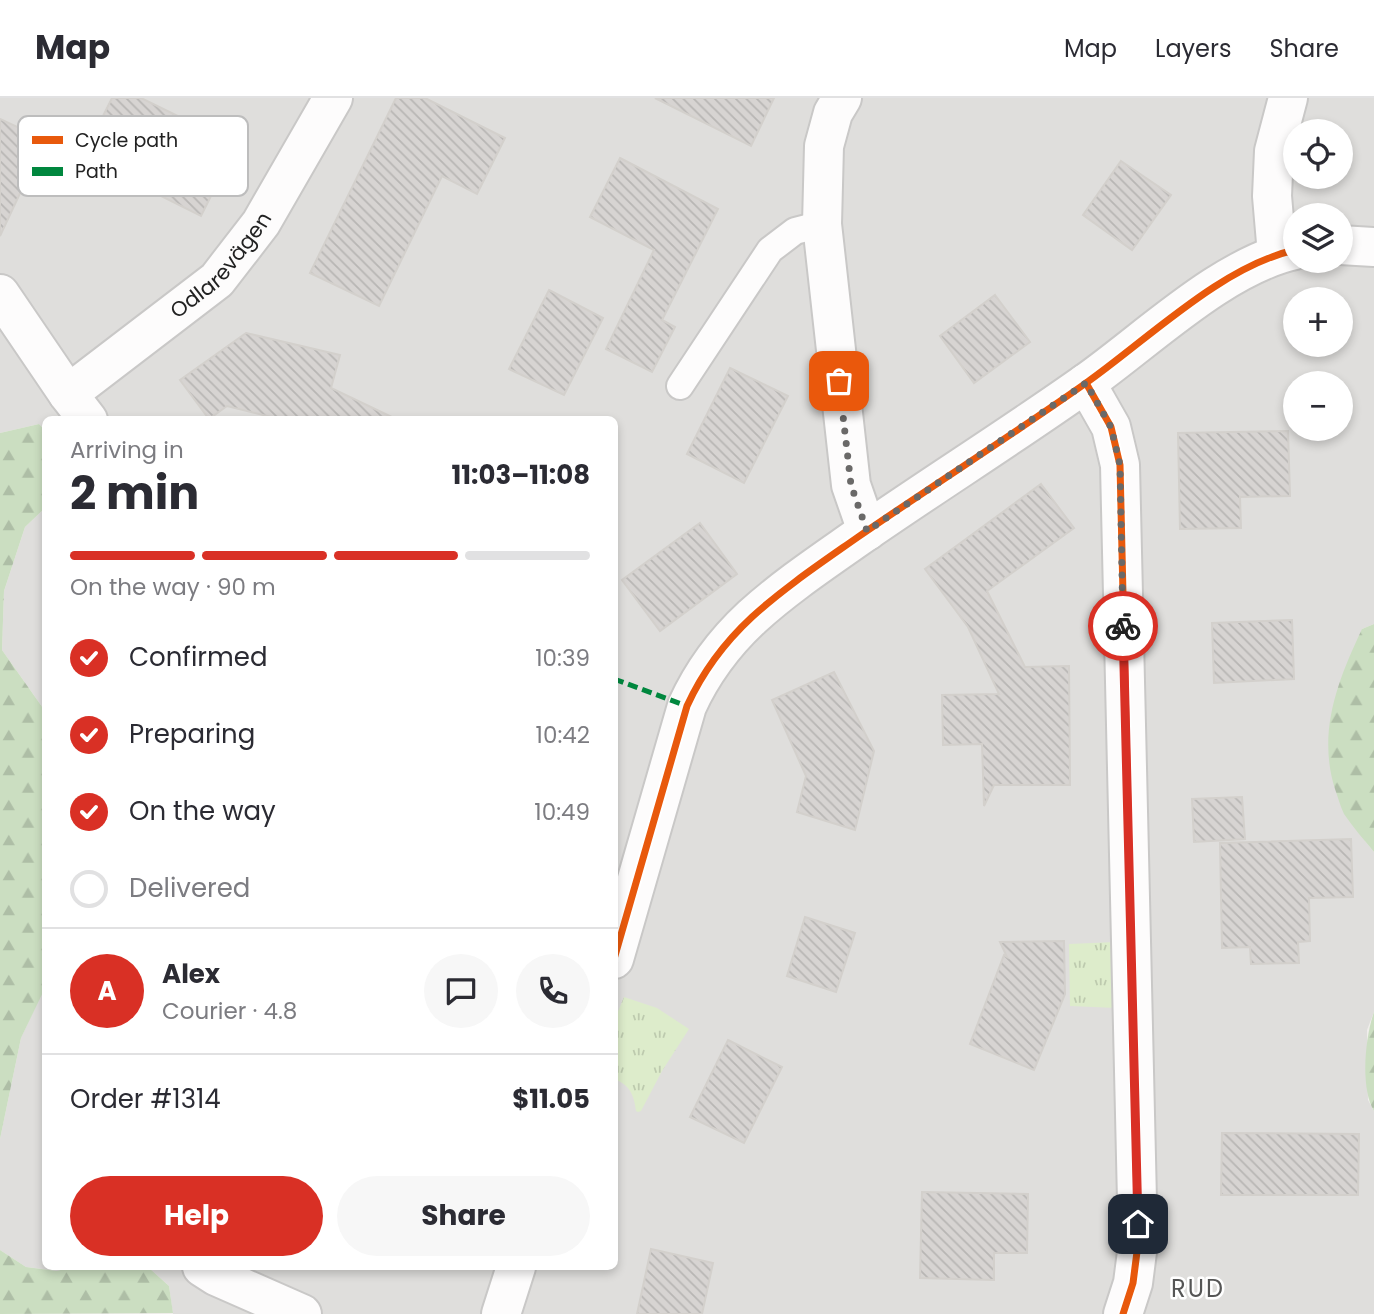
<!DOCTYPE html>
<meta charset="utf-8">
<style>
:root{--surface:#fff;--page:#f7f7f7;--text:#2b2b33;--muted:#7c7c81;--line:#e1e1e2;--accent:#d93025}
body{margin:0;font-family:Poppins,sans-serif;background:var(--page);color:var(--text);height:100vh;display:flex;flex-direction:column;font-size:26px;white-space:nowrap}
*{box-sizing:border-box;margin:0}
p{font-size:23px;color:var(--muted)}
.icon{flex:none;width:38px;height:38px;fill:none;stroke:currentColor;stroke-width:2;stroke-linecap:round;stroke-linejoin:round}
.map{position:relative;flex:1;overflow:hidden}
.panel{position:absolute;left:42px;top:318px;width:576px;height:854px;display:flex;flex-direction:column;background:var(--surface);border-radius:10px;box-shadow:0 4px 10px #0003}
.panel>*{flex:none}
.tools{position:absolute;left:1283px;top:21px;display:grid;gap:14px}
.tools a{display:grid;place-items:center;width:70px;height:70px;border-radius:50%;background:var(--surface);box-shadow:0 4px 10px #0003;font-size:35px}
.pin{position:absolute;display:grid;place-items:center;width:60px;height:60px;color:#fff;margin:-30px;border-radius:14px;box-shadow:0 4px 10px #0006}
.courier{position:absolute;display:grid;place-items:center;width:70px;height:70px;margin:-35px;border:5px solid #d93025;border-radius:50%;background:#fff;color:#222;box-shadow:0 2px 9px #0007}
.overview em{font-style:normal;font-weight:700}
.overview div{display:flex;flex-direction:column-reverse}
.overview{display:flex;align-items:center;justify-content:space-between;height:119px;padding:0 28px}
h1{font-size:46px;font-weight:700;line-height:52px}
.bar{display:grid;grid-template-columns:repeat(4,1fr);gap:10px 7px;align-content:center;height:84px;padding:0 28px}
.bar i{height:9px;border-radius:5px;background:var(--line)}
.bar .current{background:var(--accent)}
.bar p{grid-column:span 4}
.line{display:flex;align-items:center;gap:18px;padding:0 28px;border-top:2px solid var(--line)}
.line div{flex:1}
.round{display:grid;place-items:center;flex:none;width:74px;height:74px;border-radius:37px;background:var(--page)}
ol{padding:0 28px;list-style:none}
li{display:flex;align-items:center;gap:21px;height:77px}
li p{margin-inline-start:auto}
li .icon{padding:7px;border-radius:50%;background:var(--accent);color:#fff;stroke-width:4}
li:last-child{color:var(--muted)}
li i{width:38px;height:38px;border:4px solid var(--line);border-radius:50%}
.cta{display:flex;gap:14px;margin-top:auto;padding:14px 28px}
.cta a{flex:1;height:80px;border-radius:42px;background:var(--accent);color:#fff;font-size:28px;font-weight:700;line-height:80px;text-align:center}
.cta a+a{background:var(--page);color:var(--text)}
header{display:flex;align-items:center;gap:42px;box-sizing:border-box;height:98px;padding:0 35px;background:var(--surface);border-bottom:2px solid var(--line)}
header strong{font-size:33px}
nav{display:flex;gap:38px;margin-inline-start:auto;font-size:24px}
.map>svg:first-child{display:block}
.residential{fill:#dfdedc;fill-rule:evenodd}
.grass{fill:url(#grass-tufts)}
.forest{fill:url(#forest-firs)}
.building{fill:url(#building-back-hatch);stroke:#d3d0cc;stroke-width:2}
.lines{fill:none;stroke-linecap:round;stroke-linejoin:round}
.lane-casing{stroke:#c9c8c7;stroke-width:30}
.street-casing{stroke:#c9c8c7;stroke-width:42}
.lane{stroke:#fdfcfc;stroke-width:26}
.street{stroke:#fdfcfc;stroke-width:38}
.quiet{stroke:#00873e;stroke-width:5;stroke-dasharray:10 5;stroke-linecap:butt}
.cycleway-casing{stroke:#fff;stroke-width:11}
.cycleway{stroke:#e8590c;stroke-width:7}
.done{stroke:#6a6968;stroke-width:7;stroke-dasharray:0 12.6}
.route{stroke:#d93025;stroke-width:9}
.labels{text-anchor:middle;stroke-width:5;stroke-linejoin:round;paint-order:stroke}
.street-label{font-size:21px;fill:#222;stroke:#fff}
.quarter-label{font-size:24px;letter-spacing:2px;fill:#555;stroke:#fff}
.key{fill:#fff;stroke:#bdbdbd;stroke-width:2}
.key-label{font-size:19px;fill:#222}
</style>
<header>
<strong>Map</strong>
<nav><a>Map</a><a>Layers</a><a>Share</a></nav>
</header>
<div class="map">
<svg width="1374" height="1216" viewBox="0 0 1374 1216">
<defs>
<pattern id="grass-tufts" width="24" height="20" patternUnits="userSpaceOnUse" patternTransform="scale(1.75)"><rect width="24" height="20" fill="#ddeccb"/><path d="M3 7l-1-3M5 7V3M7 7l1-3M15 17l-1-3M17 17v-4M19 17l1-3" fill="none" stroke="#bdcaae"/></pattern>
<pattern id="forest-firs" width="22" height="20" patternUnits="userSpaceOnUse" patternTransform="scale(1.75)"><rect width="22" height="20" fill="#cbdec1"/><path d="M5 1l3.5 6h-7zM16 11l3.5 6h-7z" fill="#aebea6"/></pattern>
<pattern id="building-back-hatch" width="6" height="6" patternUnits="userSpaceOnUse" patternTransform="scale(1.75)"><rect width="6" height="6" fill="#d7d4d2"/><path d="M-1 5l2 2M0 0l6 6M5-1l2 2" fill="none" stroke="#b8b6b4"/></pattern>
</defs>
<rect width="100%" height="100%" fill="#f0eeeb"/>
<!-- residential -->
<g class="residential">
<path d="M0,0h1374v526l-12,5 3,212 9,11v160l-7,18v29l1,41 6,11v203h-1201l-4,-28 -21,-19h466v-847h-568l-1,10 -6,-6 -39,9zM1295,33h45v46h-45zM1295,117h45v46h-45zM1295,201h45v46h-45zM1295,285h45v46h-45z"/>
<polygon points="45,410 45,613 2,552 4,493 25,429"/>
<polygon points="45,888 46,1169 71,1169 58,1173 26,1169 0,1152 0,1041 21,940"/>
</g>
<!-- grass -->
<g class="grass">
<polygon points="1116,844 1116,910 1070,908 1069,846"/>
<path d="M624,899l33,11 32,21 -27,42 -21,40 -3,1 -2,-1c-2,-16 -6,-26 -22,-32v-58z"/>
</g>
<!-- forest -->
<g class="forest">
<polygon points="39,326 45,332 45,410 25,429 4,493 2,552 45,613 46,888 21,940 0,1041 0,335"/>
<path d="M1374,526v228c-10,-12 -21,-25 -30,-38 -4,-8 -6,-17 -9,-25 -18,-57 3,-109 27,-160z"/>
<path d="M1374,914v99c-14,-23 -9,-74 0,-99z"/>
<polygon points="0,1152 26,1169 57,1173 71,1169 148,1169 169,1188 173,1215 0,1216"/>
</g>
<!-- building -->
<g class="building">
<polygon points="112,0 141,0 188,23 176,48 224,72 201,118 131,83 141,61 93,38"/>
<polygon points="396,0 425,0 505,40 477,96 442,78 379,208 310,175"/>
<polygon points="655,0 774,0 751,48"/>
<polygon points="0,21 45,42 0,138"/>
<polygon points="620,60 718,111 662,222 675,229 652,274 606,251 654,152 590,119"/>
<polygon points="1121,63 1171,97 1132,152 1083,117"/>
<polygon points="549,192 603,220 564,297 509,271"/>
<polygon points="995,197 1030,244 974,285 940,238"/>
<polygon points="246,235 340,257 331,290 398,322 283,322 227,308 209,321 180,282"/>
<polygon points="730,270 788,298 744,385 687,356"/>
<polygon points="1288,333 1290,398 1240,399 1241,430 1180,431 1178,335"/>
<polygon points="1041,386 1074,430 987,493 1025,569 1069,568 1070,687 994,687 984,708 982,646 943,647 942,597 999,596 968,529 925,471"/>
<polygon points="700,425 737,476 660,533 622,482"/>
<polygon points="1292,522 1294,581 1214,585 1212,525"/>
<polygon points="834,574 874,653 855,732 797,714 806,678 772,602"/>
<polygon points="1242,699 1245,741 1194,744 1192,701"/>
<polygon points="1351,741 1353,799 1309,800 1310,843 1298,844 1299,865 1251,866 1250,849 1222,850 1220,745"/>
<polygon points="805,819 855,835 836,894 787,878"/>
<polygon points="1064,843 1065,896 1034,972 970,946 1004,857 1007,859 1000,844"/>
<polygon points="728,942 782,969 744,1045 690,1019"/>
<polygon points="1222,1035 1359,1036 1358,1097 1221,1097"/>
<polygon points="922,1094 1028,1096 1027,1155 994,1155 994,1182 920,1180"/>
<polygon points="651,1151 713,1165 702,1216 637,1216"/>
</g>
<g class="lines">
<defs>
<polyline id="lane" points="680,288 770,152 795,133 822,126"/>
<g id="street">
<polyline points="842,0 833,15 824,48 822,126 851,387 867,433"/>
<polyline points="1340,147 1374,149"/>
<polyline points="1277,156 1272,98 1274,53 1288,0"/>
<polyline points="0,196 68,296 88,322"/>
<polyline points="1086,285 1111,329 1120,367 1138,1146 1133,1185 1123,1216"/>
<path id="s1" d="M68,296l149,-114 44,-57 72,-125"/>
<path d="M614,861l73,-253c16,-35 37,-63 65,-89 33,-30 69,-54 106,-80 75,-52 153,-101 228,-154 61,-43 136,-117 209,-133"/>
<polyline points="202,1169 216,1178 302,1216"/>
<polyline points="501,1216 516,1169"/>
</g>
</defs>
<!-- lane casing -->
<use href="#lane" class="lane-casing"/>
<!-- street casing -->
<use href="#street" class="street-casing"/>
<!-- lane -->
<use href="#lane" class="lane"/>
<!-- street -->
<use href="#street" class="street"/>
<!-- quiet -->
<polyline class="quiet" points="614,581 687,608"/>
<defs>
<g id="cycleway">
<polyline points="1086,285 1111,329 1120,367 1138,1146 1133,1185 1123,1216"/>
<path d="M614,861l73,-253c16,-35 37,-63 65,-89 33,-30 69,-54 106,-80 75,-52 153,-101 228,-154 61,-43 136,-117 209,-133"/>
</g>
</defs>
<!-- cycleway casing -->
<use href="#cycleway" class="cycleway-casing"/>
<!-- cycleway -->
<use href="#cycleway" class="cycleway"/>
</g>
<g class="lines">
<!-- done -->
<polyline class="done" points="839,283 851,387 867,433 1086,285 1111,329 1120,367 1123,528"/>
<!-- route -->
<polyline class="route" points="1123,528 1138,1126"/>
</g>
<g class="labels">
<!-- street labels -->
<g class="street-label">
<text dy="7" stroke="none"><textPath href="#s1" startOffset="201">Odlarevägen</textPath></text>
</g>
<!-- quarter labels -->
<g class="quarter-label">
<text x="1198" y="1199">RUD</text>
</g>
</g>
<!-- legend -->
<rect x="18" y="18" width="230" height="80" rx="10" class="key"/>
<rect x="32" y="38" width="31" height="8" fill="#e8590c"/>
<rect x="32" y="69" width="31" height="9" fill="#00873e"/>
<g class="key-label">
<text x="75" y="49">Cycle path</text>
<text x="75" y="80">Path</text>
</g>
</svg>
<div class="tools">
<a><svg class="icon" aria-label="locate" viewBox="0 0 24 24"><circle cx="12" cy="12" r="6"/><path d="M12 2v4M12 18v4M2 12h4M18 12h4"/></svg></a>
<a><svg class="icon" aria-label="layers" viewBox="0 0 24 24"><path d="M12 4l9 5-9 5-9-5zM3 14l9 5 9-5"/></svg></a>
<a>+</a>
<a>−</a>
</div>
<div class="pin" style="left:839px;top:283px;background:#ea580c"><svg class="icon" aria-label="bag" viewBox="0 0 24 24"><path d="M5 8h14l-1 12H6zM9 8a3 3 0 0 1 6 0"/></svg></div>
<div class="pin" style="left:1138px;top:1126px;background:#1f2937"><svg class="icon" aria-label="home" viewBox="0 0 24 24"><path d="M3 11l9-7 9 7M6 9v11h12V9"/></svg></div>
<div class="courier" style="left:1123px;top:528px"><svg class="icon" aria-label="bike" viewBox="0 0 24 24"><circle cx="6" cy="16" r="4"/><circle cx="18" cy="16" r="4"/><path d="M6 16l4-8h5l3 8M10 8l3 8H6M13 5h3"/></svg></div>
<section class="panel">
<div class="overview"><div><h1>2 min</h1><p>Arriving in</p></div><em>11:03–11:08</em></div>
<div class="bar"><i class="current"></i><i class="current"></i><i class="current"></i><i></i><p>On the way · 90 m</p></div>
<ol>
<li><svg class="icon" aria-label="check" viewBox="0 0 24 24"><path d="M5 12l5 5 9-10"/></svg>Confirmed<p>10:39</p></li>
<li><svg class="icon" aria-label="check" viewBox="0 0 24 24"><path d="M5 12l5 5 9-10"/></svg>Preparing<p>10:42</p></li>
<li><svg class="icon" aria-label="check" viewBox="0 0 24 24"><path d="M5 12l5 5 9-10"/></svg>On the way<p>10:49</p></li>
<li><i></i>Delivered</li>
</ol>
<div class="line" style="height:126px"><b class="round" style="background:var(--accent);color:#fff">A</b><div><b>Alex</b><p>Courier · 4.8</p></div><a class="round"><svg class="icon" aria-label="chat" viewBox="0 0 24 24"><path d="M4 5h16v11H9l-5 4z"/></svg></a><a class="round"><svg class="icon" aria-label="phone" viewBox="0 0 24 24"><path d="M5 4h4l2 5-3 2q2 4 5 5l2-3 5 2v4C11 20 4 13 5 4z"/></svg></a></div>
<div class="line" style="height:91px"><div>Order #1314</div><b>$11.05</b></div>
<div class="cta"><a>Help</a><a>Share</a></div>
</section>
</div>
